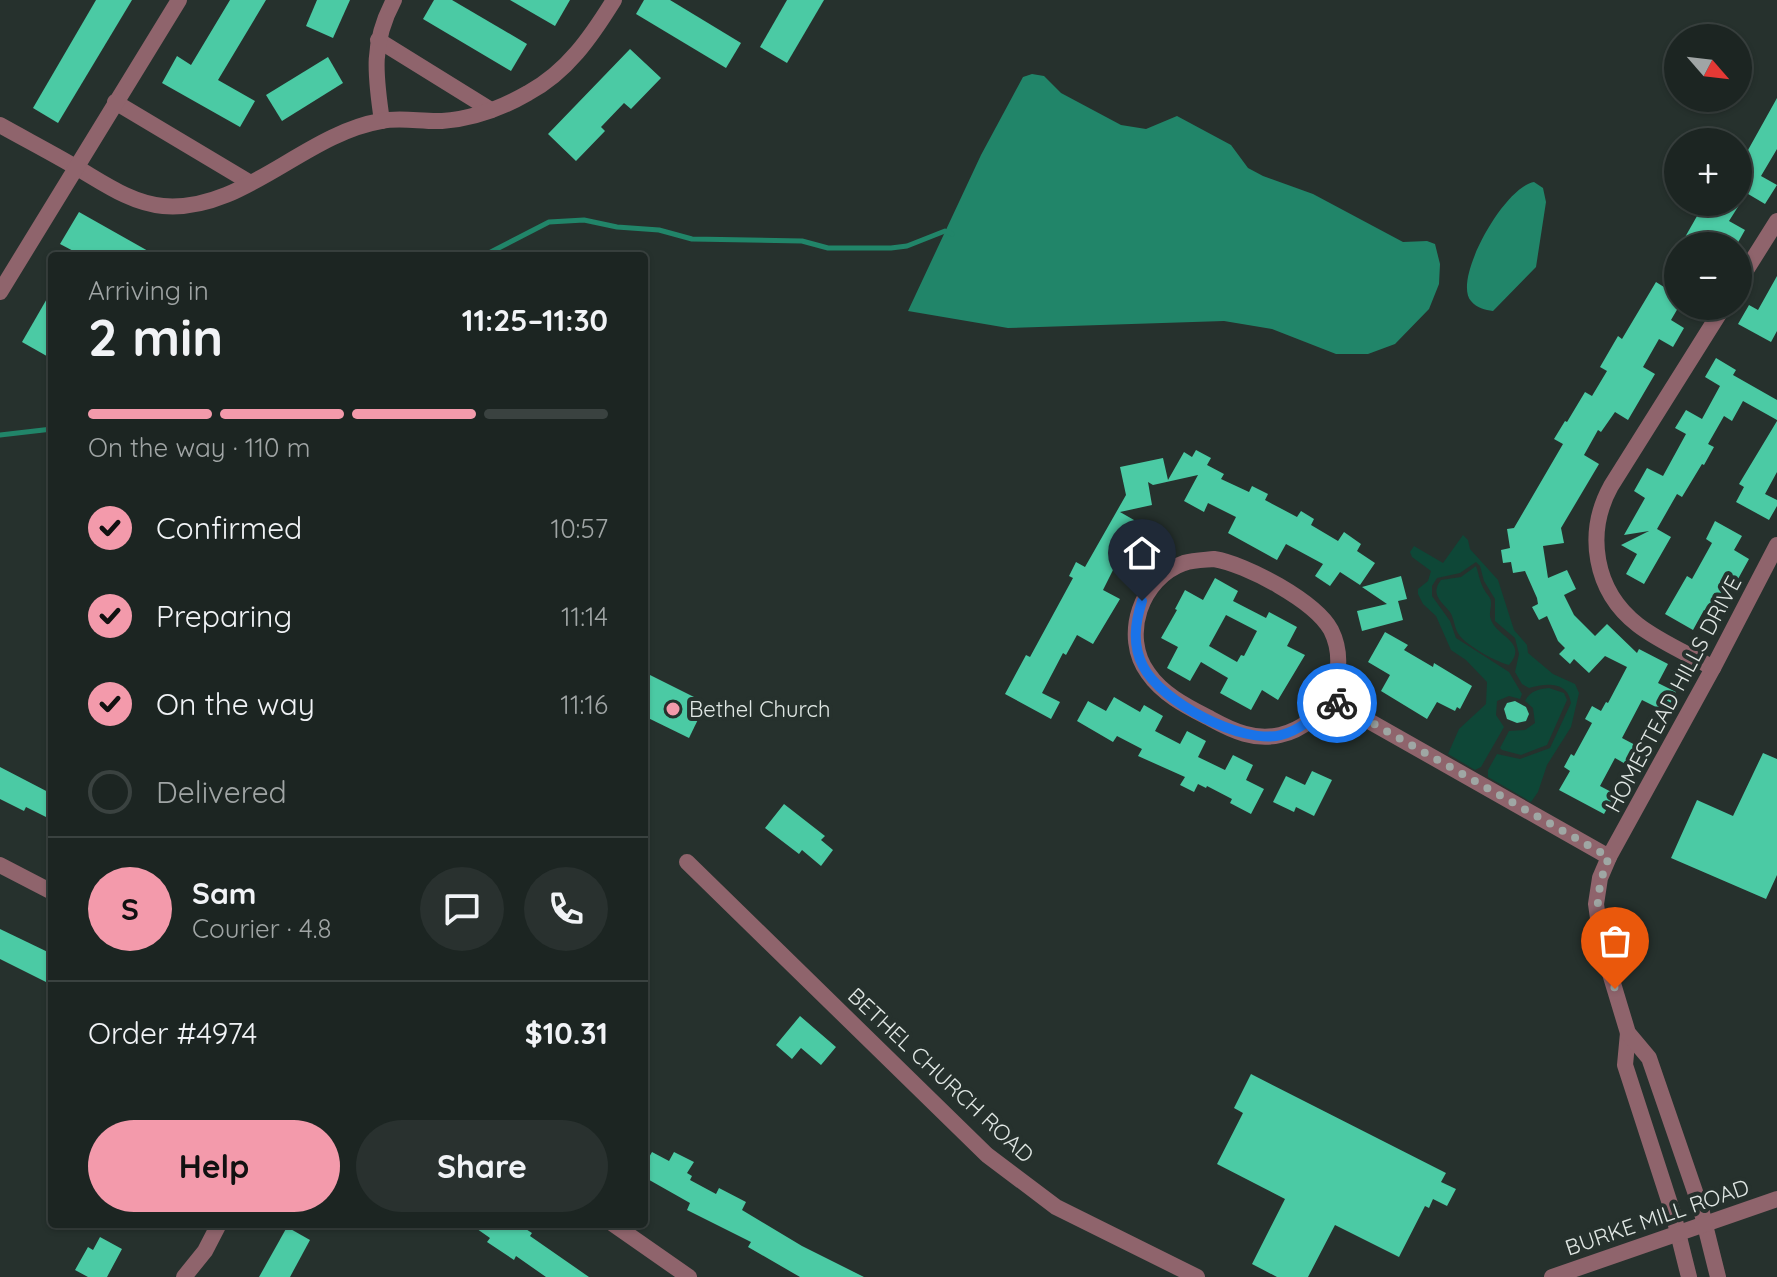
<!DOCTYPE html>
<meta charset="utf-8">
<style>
:root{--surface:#1c2522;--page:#29312f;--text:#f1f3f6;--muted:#a0a5a5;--line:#3a4240;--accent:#f39aab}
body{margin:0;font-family:Quicksand,sans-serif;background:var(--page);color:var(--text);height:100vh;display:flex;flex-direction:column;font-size:30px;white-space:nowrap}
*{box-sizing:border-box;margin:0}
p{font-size:26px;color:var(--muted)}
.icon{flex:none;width:44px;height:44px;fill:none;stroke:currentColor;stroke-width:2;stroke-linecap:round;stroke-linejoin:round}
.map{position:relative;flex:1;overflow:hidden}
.drawer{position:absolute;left:48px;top:252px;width:600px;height:976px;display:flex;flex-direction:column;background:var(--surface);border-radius:8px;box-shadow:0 2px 6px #0004,0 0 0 2px var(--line)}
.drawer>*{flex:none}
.needle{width:52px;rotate:118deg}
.buttons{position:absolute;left:1664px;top:24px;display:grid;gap:16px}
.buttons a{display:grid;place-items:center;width:88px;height:88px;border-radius:50%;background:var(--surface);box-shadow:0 2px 6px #0004,0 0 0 2px var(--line);font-size:40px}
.pin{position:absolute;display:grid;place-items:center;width:68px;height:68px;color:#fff;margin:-82px -34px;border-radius:50% 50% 50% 0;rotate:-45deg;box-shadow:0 0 8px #0007}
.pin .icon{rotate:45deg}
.courier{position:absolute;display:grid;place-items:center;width:80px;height:80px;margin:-40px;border:6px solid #1a73e8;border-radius:50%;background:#fff;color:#222;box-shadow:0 2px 10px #0007}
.summary em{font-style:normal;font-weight:700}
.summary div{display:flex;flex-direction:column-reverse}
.summary{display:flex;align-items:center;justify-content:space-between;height:136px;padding:0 40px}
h1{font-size:52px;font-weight:700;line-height:60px}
.bar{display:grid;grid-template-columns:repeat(4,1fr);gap:12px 8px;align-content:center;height:96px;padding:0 40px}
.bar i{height:10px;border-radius:6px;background:var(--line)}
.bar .current{background:var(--accent)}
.bar p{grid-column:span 4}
.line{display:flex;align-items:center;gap:20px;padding:0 40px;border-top:2px solid var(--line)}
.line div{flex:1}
.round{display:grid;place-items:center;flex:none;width:84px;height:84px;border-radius:42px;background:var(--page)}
ol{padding:0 40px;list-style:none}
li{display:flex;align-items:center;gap:24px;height:88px}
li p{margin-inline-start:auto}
li .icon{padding:8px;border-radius:50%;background:var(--accent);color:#111;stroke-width:4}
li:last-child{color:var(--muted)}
li i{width:44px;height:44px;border:4px solid var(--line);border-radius:50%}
.primary-button{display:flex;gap:16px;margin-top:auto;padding:16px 40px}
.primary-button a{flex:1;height:92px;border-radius:48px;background:var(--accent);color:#111;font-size:32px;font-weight:700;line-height:92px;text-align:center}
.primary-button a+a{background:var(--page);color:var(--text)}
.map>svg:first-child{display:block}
.green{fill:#0e4737}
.water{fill:#218569}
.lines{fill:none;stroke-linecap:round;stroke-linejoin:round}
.stream{stroke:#218569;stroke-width:5}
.building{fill:#4bcaa4;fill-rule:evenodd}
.minor{stroke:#8f646c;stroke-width:16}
.tertiary{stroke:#8f646c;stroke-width:16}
.done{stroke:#9fa7a4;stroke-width:8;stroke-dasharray:0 14.4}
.route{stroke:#1a73e8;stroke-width:10}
.poi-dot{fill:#f39aab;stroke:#26312d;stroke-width:3}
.labels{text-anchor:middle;stroke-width:8;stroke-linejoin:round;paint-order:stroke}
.street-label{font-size:22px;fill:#e0e7e4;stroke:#26312d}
.poi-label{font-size:22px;fill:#e0e7e4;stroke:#26312d;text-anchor:start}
</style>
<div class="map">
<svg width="1777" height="1277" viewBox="0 0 1777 1277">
<rect width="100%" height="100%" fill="#26312d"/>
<!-- green -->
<g class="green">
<path d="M1463,535l5,5 2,9 28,31 16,50 13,15 1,8 25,21 22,10 4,9 -8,34 -24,38 -9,27 -7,10 -43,-25v-7l9,-16 23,5 30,-11 21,-45c-3,-22 -25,-20 -42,-15l-7,-4 -7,-12 4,-18 -4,-16 -20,-17v-22l-11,-18 -4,-15 -4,-4 -16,11 -23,5 -5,8v10l18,25 6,17 53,34 13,22 -2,5 -11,-3 -12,5 -1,14 8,12 -23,40 -6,3 -27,-16 11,-25 27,-25 1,-22 -21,-22 -15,-10 -15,-34 -13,-12 -5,-10v-5l10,-8 3,-10 -19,-14 -2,-5 4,-6 29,17z"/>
<path d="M1476,566c3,9 4,17 9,25 3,5 6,6 6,12 0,7 -3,12 1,19 7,15 36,21 17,43 -13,-3 -41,-19 -49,-29 -6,-7 -5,-16 -10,-24 -9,-11 -20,-18 -9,-32l20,-3z"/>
<path d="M1549,688l15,5 3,7 -20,45 -26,10 -19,-5 -2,-2 9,-17 16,-1 10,-7 -2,-15 -8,-7c5,-10 13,-12 24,-13z"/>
</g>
<!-- water -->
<g class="water">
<polygon points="1032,74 1044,76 1061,93 1121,125 1146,129 1177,116 1231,145 1248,168 1263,176 1313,194 1403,242 1427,241 1435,244 1440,264 1439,284 1429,309 1395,344 1368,354 1336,354 1272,329 1224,321 1008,328 908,311 981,155 1023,77"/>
<path d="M1534,182l9,6 3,14 -10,65 -43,44c-8,-1 -16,-3 -22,-10 -19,-21 33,-114 63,-119z"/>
</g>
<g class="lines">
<!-- stream -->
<g class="stream">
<polyline points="483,256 549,222 584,220 617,227 659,230 692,239 802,241 828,248 891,248 907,246 945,231 952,234"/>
<polyline points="0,435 52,429"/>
</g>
</g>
<!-- building -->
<g class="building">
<polygon points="96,0 132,0 58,123 33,108"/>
<polygon points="230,0 266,0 218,80 255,101 240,127 162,83 177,56 191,65"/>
<polygon points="317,0 350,0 333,38 306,26"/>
<polygon points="434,0 452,0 527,44 511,71 423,19"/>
<polygon points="510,0 570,0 555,26"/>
<polygon points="644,0 670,0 741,43 726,68 636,14"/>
<polygon points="787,0 824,0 787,63 760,47"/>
<polygon points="630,49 661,78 631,109 624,103 601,127 605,131 576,161 548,134"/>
<polygon points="328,57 343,83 282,121 266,95"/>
<polygon points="1777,98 1777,149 1761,176 1777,185 1765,204 1738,188 1738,168"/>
<polygon points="1705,202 1741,202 1729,221 1745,230 1736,246 1680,246"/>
<polygon points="79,212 157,256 90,256 80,251 79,254 60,244"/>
<polygon points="1678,264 1678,308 1671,320 1684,328 1673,347 1659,339 1643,367 1655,374 1628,420 1615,412 1601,432 1598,430 1584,455 1599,464 1561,528 1564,543 1543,546 1548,578 1567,570 1576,589 1564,595 1574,615 1595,636 1607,624 1637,653 1639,649 1668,664 1658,683 1676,692 1666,712 1642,700 1622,738 1639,747 1629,766 1615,758 1600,786 1615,794 1604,814 1559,790 1570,771 1564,767 1571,754 1574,756 1592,723 1585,719 1592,706 1601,711 1606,702 1608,703 1627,667 1605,656 1589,673 1574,659 1570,664 1559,654 1565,648 1558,641 1547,616 1539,620 1532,607 1538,604 1537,598 1525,571 1513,573 1511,562 1503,563 1501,550 1510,548 1507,529 1514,528 1563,444 1554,439 1565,421 1567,422 1585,392 1592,396 1607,371 1600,367 1618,336 1622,339 1656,282 1664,287"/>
<polygon points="1777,276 1777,331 1771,342 1738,324 1749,305 1758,310"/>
<polygon points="52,290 52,359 22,342"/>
<polygon points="1716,358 1736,370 1733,375 1777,400 1777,420 1743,401 1732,421 1724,416 1708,444 1714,447 1704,465 1702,464 1682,497 1677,494 1657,529 1671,537 1644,584 1626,574 1637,554 1621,545 1649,531 1624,535 1645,498 1634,491 1647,468 1663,476 1686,434 1675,428 1686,410 1702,419 1720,386 1705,377"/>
<polygon points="1777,421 1777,472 1765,494 1777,500 1777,506 1769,520 1736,502 1744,487 1739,484"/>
<polygon points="1196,450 1211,458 1207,465 1224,474 1221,479 1249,492 1252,486 1268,494 1265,500 1297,517 1301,511 1314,519 1311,525 1338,541 1344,532 1361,544 1357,551 1375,563 1360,585 1340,572 1330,586 1315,576 1323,564 1286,544 1277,560 1228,533 1236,517 1208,503 1204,512 1184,501 1198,475 1153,485 1148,482 1152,505 1120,512 1141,524 1130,542 1146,551 1135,570 1118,560 1103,590 1120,599 1093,644 1077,635 1066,655 1063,653 1042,693 1060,702 1051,719 1005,694 1026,655 1030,657 1073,578 1069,576 1076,562 1085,567 1126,495 1120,467 1163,458 1168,480 1184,452 1192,457"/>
<polygon points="1715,521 1742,536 1734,550 1749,559 1717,617 1704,610 1693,630 1665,614 1687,576 1692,579 1712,543 1706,539"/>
<polygon points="1401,576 1407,599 1398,601 1403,620 1362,631 1357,611 1387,604 1362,587"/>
<path d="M1215,578l23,13 -5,10 33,17 3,-6 28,15 -10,19 18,9 -27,45 -16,-10 -11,20 -31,-17 8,-15 -27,-16 -11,19 -23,-13 11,-21 -17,-9 16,-28 -2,-1 10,-19 18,10zM1226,615l31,16 -13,25 -3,-1 -4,7 -28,-16z"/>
<polygon points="1385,632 1408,645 1404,650 1433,667 1434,663 1472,686 1460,709 1457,707 1455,711 1437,702 1427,719 1381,691 1390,675 1368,662"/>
<polygon points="644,672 706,703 689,738 644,716"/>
<polygon points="1114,697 1140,712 1144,705 1163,716 1155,731 1180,744 1187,731 1206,741 1198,757 1225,770 1233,755 1253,765 1246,780 1264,789 1251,814 1230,803 1232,799 1207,786 1206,788 1198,784 1194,792 1180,785 1185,777 1138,756 1142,749 1117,736 1113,742 1077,721 1088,701 1106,711"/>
<polygon points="1515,701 1526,707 1529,714 1526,721 1517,723 1507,719 1504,709 1507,703"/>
<polygon points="1763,753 1777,759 1777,875 1766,899 1671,858 1697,800 1733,816"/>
<polygon points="0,767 52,794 52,820 26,807 24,811 0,799"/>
<polygon points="1312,771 1332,780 1314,816 1296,807 1294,812 1273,802 1286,776 1305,785"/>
<polygon points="784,804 825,836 821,840 833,850 821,866 802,850 799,854 765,828"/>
<polygon points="0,929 52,954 52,985 0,959"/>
<polygon points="800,1016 836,1047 821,1065 801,1048 792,1059 776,1045"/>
<polygon points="1251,1074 1446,1173 1441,1182 1456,1189 1447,1206 1433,1199 1429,1208 1425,1206 1399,1257 1335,1225 1308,1277 1277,1277 1252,1264 1285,1199 1217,1164 1243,1113 1234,1108"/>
<polygon points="652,1152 669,1161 674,1152 694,1162 687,1173 692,1176 690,1180 716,1194 719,1188 746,1202 742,1210 802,1246 864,1277 800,1277 748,1247 751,1242 687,1210 690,1203 644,1177 644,1166"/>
<polygon points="470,1224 518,1224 532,1233 530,1236 589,1277 546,1277 516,1256 514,1260 487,1242 490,1238"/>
<polygon points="287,1227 310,1240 290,1277 259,1277"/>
<polygon points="100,1237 122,1249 107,1277 88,1277 75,1270 88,1247 93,1250"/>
</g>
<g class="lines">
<!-- minor -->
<g class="minor">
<polyline points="378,40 491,110"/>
<polyline points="115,102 249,182"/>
<path d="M382,121c-7,-47 -11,-78 12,-121"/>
<path d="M0,125c25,14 50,27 74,41 28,16 56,37 89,40 79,7 141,-72 218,-85 20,-4 41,1 61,0 31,-2 60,-13 86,-28 39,-21 63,-56 86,-93"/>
<polyline points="1738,283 1777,221"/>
<polyline points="0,292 179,0"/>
<path d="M1214,559c32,5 101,42 117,71 21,42 -6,95 -51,105 -25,6 -47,-4 -69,-16 -23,-12 -48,-24 -63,-46 -27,-37 -7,-95 36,-110 10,-3 20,-3 30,-4z"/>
<path d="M1713,668c-24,-14 -53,-26 -75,-43 -44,-34 -53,-92 -27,-139l113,-180"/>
<polyline points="1330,699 1609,857"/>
<polyline points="687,862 987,1155 1056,1207 1197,1277"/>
<polyline points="0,865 52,892"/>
<polyline points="1628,1033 1625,1065 1673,1213 1689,1277"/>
<polyline points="613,1224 689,1277"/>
<polyline points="184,1277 205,1251 219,1224"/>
<polyline points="1718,1277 1701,1209 1649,1058 1628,1033 1602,947 1596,904 1600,878 1609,857 1713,668 1777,545"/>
</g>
<!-- tertiary -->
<polyline class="tertiary" points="1552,1277 1777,1199"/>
</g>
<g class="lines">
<!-- done -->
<path class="done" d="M1337,703l272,154c-21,51 -9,83 6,132"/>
<!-- route -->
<path class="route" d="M1142,601c-7,22 -10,44 1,65 18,36 99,79 138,69 20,-5 37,-21 49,-36l7,4"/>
</g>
<!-- markers -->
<circle class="poi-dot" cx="673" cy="709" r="8"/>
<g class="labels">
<!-- street labels -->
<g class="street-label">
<text transform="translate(1673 694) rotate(-62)" y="8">HOMESTEAD HILLS DRIVE</text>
<text transform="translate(941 1075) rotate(43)" y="8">BETHEL CHURCH ROAD</text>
<text transform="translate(1657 1217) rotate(-19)" y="8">BURKE MILL ROAD</text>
</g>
<!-- poi labels -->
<g class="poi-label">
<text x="689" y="717">Bethel Church</text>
</g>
</g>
</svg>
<div class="buttons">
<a><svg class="needle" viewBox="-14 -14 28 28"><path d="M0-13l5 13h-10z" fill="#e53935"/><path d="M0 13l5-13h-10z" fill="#a0a5a5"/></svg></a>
<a>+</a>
<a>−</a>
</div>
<div class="pin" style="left:1615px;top:989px;background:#ea580c"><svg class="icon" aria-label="bag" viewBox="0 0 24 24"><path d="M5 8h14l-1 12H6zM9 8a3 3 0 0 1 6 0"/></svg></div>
<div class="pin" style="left:1142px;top:601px;background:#1f2937"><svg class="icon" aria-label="home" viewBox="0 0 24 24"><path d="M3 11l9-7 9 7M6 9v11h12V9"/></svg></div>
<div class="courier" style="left:1337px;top:703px"><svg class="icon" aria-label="bike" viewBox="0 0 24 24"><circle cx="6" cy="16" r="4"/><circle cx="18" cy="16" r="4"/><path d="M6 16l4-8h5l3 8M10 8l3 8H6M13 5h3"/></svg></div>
<section class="drawer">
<div class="summary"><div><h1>2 min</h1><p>Arriving in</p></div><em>11:25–11:30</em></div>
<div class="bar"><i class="current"></i><i class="current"></i><i class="current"></i><i></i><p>On the way · 110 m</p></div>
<ol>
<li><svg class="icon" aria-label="check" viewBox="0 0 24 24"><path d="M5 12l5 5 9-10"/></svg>Confirmed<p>10:57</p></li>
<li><svg class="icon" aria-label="check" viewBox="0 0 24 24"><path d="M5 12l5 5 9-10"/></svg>Preparing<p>11:14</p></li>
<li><svg class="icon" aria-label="check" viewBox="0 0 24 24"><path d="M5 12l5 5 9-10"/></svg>On the way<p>11:16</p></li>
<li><i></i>Delivered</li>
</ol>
<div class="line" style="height:144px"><b class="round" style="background:var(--accent);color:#111">S</b><div><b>Sam</b><p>Courier · 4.8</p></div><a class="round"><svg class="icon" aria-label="chat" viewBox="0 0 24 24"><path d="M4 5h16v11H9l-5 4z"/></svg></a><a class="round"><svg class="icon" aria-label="phone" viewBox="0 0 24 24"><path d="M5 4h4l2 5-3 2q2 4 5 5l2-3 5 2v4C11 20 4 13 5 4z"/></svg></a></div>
<div class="line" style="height:104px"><div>Order #4974</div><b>$10.31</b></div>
<div class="primary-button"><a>Help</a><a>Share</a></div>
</section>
</div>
